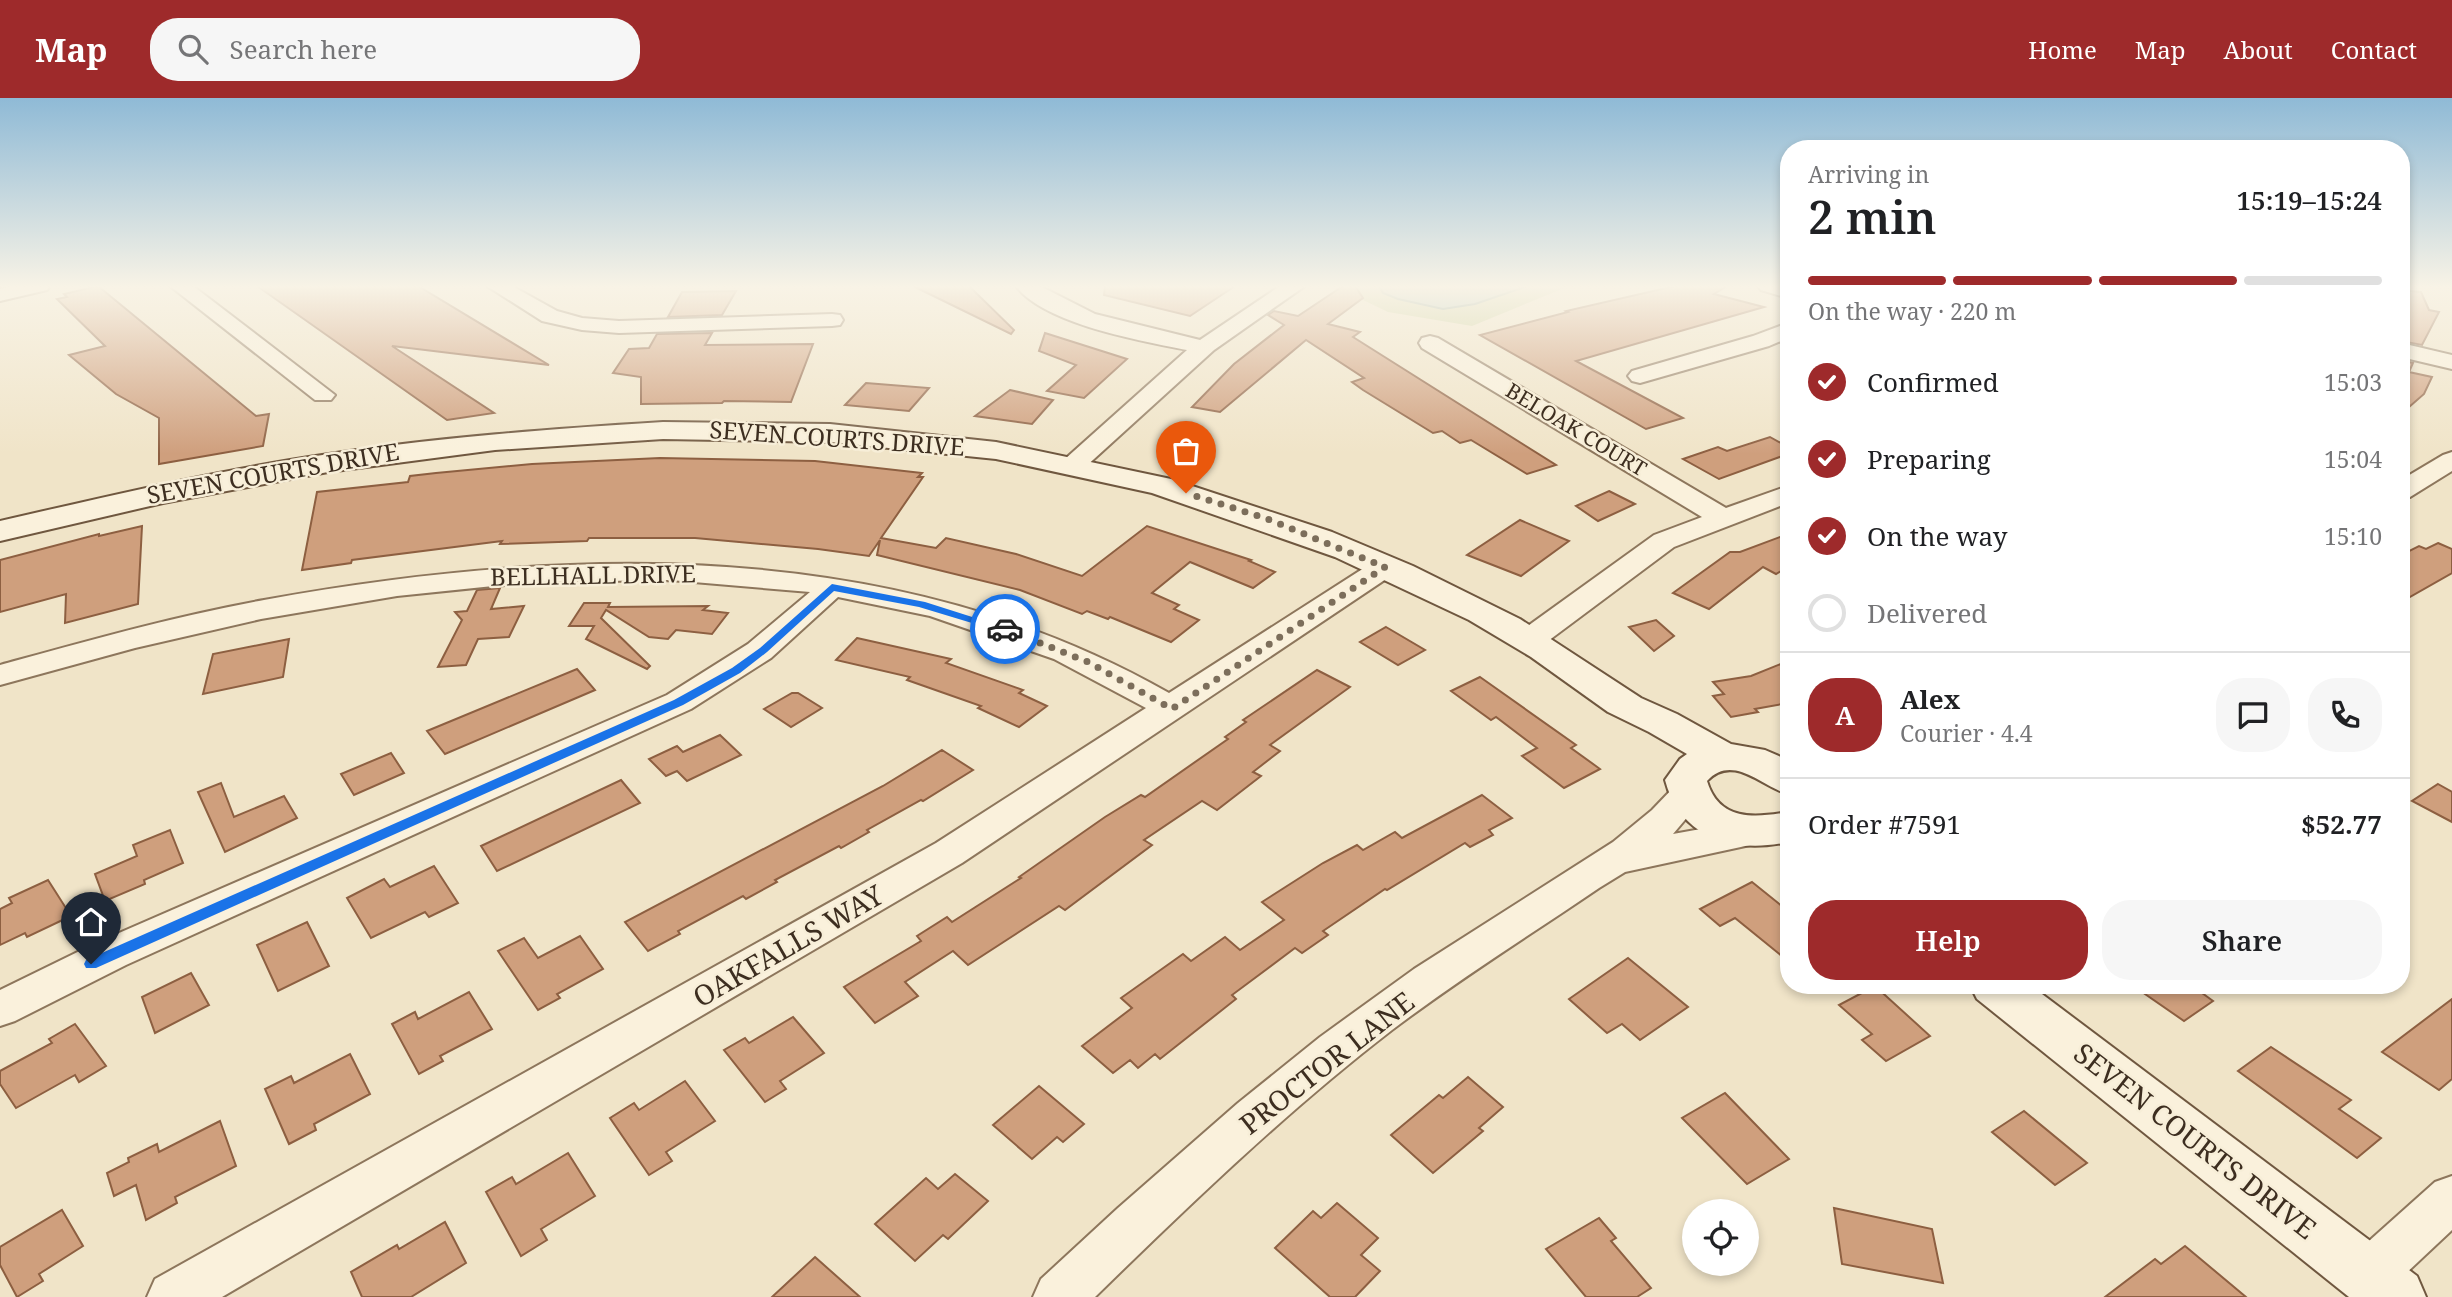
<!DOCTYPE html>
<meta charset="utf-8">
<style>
:root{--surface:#fff;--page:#f6f6f6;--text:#202124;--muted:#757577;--line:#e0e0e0;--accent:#9e2a2b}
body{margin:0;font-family:"Noto Serif",serif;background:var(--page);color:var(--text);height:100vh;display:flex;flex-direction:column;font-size:26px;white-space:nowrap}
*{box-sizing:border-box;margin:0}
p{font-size:23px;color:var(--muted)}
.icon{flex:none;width:38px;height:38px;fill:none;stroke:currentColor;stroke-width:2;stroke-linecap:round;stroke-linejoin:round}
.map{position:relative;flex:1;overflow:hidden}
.side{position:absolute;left:1780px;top:42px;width:630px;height:854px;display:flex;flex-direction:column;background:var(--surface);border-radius:28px;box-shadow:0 4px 10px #0003}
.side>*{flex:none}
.tools{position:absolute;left:1682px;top:1101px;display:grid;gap:14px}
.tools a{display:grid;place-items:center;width:77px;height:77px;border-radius:50%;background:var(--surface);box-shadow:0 4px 10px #0003;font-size:35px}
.pin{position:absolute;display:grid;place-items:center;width:60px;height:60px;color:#fff;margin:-72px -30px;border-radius:50% 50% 50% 0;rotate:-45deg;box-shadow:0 0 7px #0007}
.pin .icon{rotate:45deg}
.courier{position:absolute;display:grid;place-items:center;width:70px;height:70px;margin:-35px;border:5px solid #1a73e8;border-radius:50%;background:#fff;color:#222;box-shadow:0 2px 9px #0007}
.overview em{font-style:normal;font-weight:600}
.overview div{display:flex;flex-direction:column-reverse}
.overview{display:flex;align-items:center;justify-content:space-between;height:119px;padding:0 28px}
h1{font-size:46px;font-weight:600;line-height:52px}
.bar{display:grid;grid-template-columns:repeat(4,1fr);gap:10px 7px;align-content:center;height:84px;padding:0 28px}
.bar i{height:9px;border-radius:5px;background:var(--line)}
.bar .selected{background:var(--accent)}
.bar p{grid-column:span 4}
.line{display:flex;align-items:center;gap:18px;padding:0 28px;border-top:2px solid var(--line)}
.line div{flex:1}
.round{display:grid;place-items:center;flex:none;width:74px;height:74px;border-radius:28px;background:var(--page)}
ol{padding:0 28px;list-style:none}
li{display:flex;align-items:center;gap:21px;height:77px}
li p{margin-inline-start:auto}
li .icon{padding:7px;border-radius:50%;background:var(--accent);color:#fff;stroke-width:4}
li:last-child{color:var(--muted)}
li i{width:38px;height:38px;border:4px solid var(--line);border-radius:50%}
.action{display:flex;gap:14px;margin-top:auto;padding:14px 28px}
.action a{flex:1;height:80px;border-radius:28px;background:var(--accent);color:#fff;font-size:28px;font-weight:600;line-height:80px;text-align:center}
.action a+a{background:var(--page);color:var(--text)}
header{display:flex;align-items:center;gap:42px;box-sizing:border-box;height:98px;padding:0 35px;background:var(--accent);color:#fff}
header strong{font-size:33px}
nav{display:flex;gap:38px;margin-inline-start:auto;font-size:24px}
.search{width:490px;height:63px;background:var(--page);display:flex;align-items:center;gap:18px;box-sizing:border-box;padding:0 24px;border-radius:28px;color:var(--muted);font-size:26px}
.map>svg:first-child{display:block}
.green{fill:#c9cf9b}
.water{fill:#a9c4bc;stroke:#6f938a;stroke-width:2}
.building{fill:#cf9f7d;stroke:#8d5f41;stroke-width:2}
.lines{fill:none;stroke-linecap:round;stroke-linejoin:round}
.street-casing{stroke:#8d765c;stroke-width:4}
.secondary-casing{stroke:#6f573f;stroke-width:4}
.street{fill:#faf1dc;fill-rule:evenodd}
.secondary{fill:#faf1dc;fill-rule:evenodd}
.route{fill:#1a73e8}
.done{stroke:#7c6e5b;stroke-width:7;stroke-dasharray:0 12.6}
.labels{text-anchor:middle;stroke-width:5;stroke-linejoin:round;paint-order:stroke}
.far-street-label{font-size:21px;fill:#3d2e20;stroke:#f7eed8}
.street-label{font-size:24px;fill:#3d2e20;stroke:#f7eed8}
.near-street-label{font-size:28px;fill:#3d2e20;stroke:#f7eed8}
</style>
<header>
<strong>Map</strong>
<div class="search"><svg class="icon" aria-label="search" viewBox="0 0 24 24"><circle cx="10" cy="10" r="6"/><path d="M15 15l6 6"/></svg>Search here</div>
<nav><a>Home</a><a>Map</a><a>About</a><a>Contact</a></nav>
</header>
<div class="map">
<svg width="2452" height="1199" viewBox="0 0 2452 1199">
<rect width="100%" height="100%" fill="#f0e4c8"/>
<!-- green -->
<polygon class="green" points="1334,188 1569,188 1472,228 1388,214"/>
<!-- water -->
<polygon class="water" points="1379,188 1528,188 1475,206 1443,211 1398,201 1383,195"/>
<!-- building -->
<g class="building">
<polygon points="98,188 256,318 269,316 263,348 159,366 159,320 116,296 69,257 105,248 57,201 67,199 64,196"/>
<polygon points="257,188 418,188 549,267 392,248 494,315 447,322"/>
<polygon points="913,188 969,188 1014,232 1011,236"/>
<polygon points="1105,188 1235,188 1190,218 1104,197"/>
<polygon points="1343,188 1355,188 1363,200 1328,226 1360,234 1353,239 1556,367 1527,376 1471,342 1460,345 1442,333 1433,335 1363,292 1352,284 1364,280 1306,242 1220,314 1192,309 1234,266 1284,227 1268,217 1274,213 1298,218"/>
<polygon points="1675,188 1727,188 1714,196 1764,209 1576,263 1683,320 1646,331 1480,237 1568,214 1566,213"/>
<polygon points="2401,192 2421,194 2429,212 2439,214 2422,247 2401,243"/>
<polygon points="736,193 722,217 668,219 682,194"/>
<polygon points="712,235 705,247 813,246 791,304 724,303 722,305 641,306 641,279 613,275 629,251 649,250 657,236"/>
<polygon points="1045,235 1127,261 1084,300 1047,293 1076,267 1039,253"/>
<polygon points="2401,262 2413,265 2409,274 2432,279 2424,296 2401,316"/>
<polygon points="866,285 929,290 909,313 845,307"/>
<polygon points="1010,292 1053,302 1032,326 975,318"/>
<polygon points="1770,339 1788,349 1788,356 1719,381 1683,361 1718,349 1727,353"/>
<polygon points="660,360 815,363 922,375 918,379 923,379 881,440 936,450 946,440 1016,456 1082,478 1147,428 1251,462 1249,463 1275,474 1253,490 1190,464 1152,495 1179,507 1174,511 1199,522 1171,544 1110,519 1108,521 1087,513 1082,516 1020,492 877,457 880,442 869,458 818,451 695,440 589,440 587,443 500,446 502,443 352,462 351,465 302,472 317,394 408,384 410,378 436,375 532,366"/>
<polygon points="1609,393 1635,406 1598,423 1576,408"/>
<polygon points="1520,422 1569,443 1521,478 1467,457"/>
<polygon points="142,428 138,506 65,525 66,496 0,514 0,462 99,436 99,438"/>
<polygon points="1788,436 1788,469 1776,476 1763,469 1709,511 1673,495 1730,454 1740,454"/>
<polygon points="2438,445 2452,451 2452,475 2401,504 2401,457 2419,448 2426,451"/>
<polygon points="500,490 491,511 524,508 509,539 478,541 466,567 438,569 462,522 455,514 467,513 477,492"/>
<polygon points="584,505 610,505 608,509 708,508 703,512 728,515 712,536 676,532 668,541 649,539 606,512 601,520 650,568 647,571 586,541 594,528 569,528"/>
<polygon points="1656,522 1674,538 1654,553 1629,529"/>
<polygon points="1386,529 1425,552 1398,567 1360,544"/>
<polygon points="857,540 951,561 946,565 1023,592 1019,595 1047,608 1019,629 978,610 981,608 907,582 910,579 836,562"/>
<polygon points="289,541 283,579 203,596 213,556"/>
<polygon points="1788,563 1788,605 1755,611 1758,614 1731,619 1713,598 1724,596 1713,584 1751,578"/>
<polygon points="577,571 595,592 445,656 427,633"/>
<polygon points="1317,572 1350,589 1270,647 1280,653 1253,674 1261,678 1217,712 1202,703 1144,742 1152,747 1065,812 1059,808 968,867 953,853 905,884 918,898 875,925 844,889 921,843 917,838 947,819 952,824 1021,780 1019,779 1105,719 1141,697 1145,699 1228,641 1225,639 1246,624 1243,622"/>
<polygon points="1480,579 1576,647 1571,650 1600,671 1564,690 1522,658 1537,650 1496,619 1491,622 1451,593"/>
<polygon points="792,595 798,595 822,610 791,629 764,611"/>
<polygon points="720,637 741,657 687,683 677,673 666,678 649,661 677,648 683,654"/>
<polygon points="942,652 973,672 923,703 921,702 867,732 869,734 841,750 839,748 775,782 777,784 746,801 743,798 678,833 680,836 648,853 625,824 883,688"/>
<polygon points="391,655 404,675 354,697 341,676"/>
<polygon points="621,682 640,705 497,773 481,748"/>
<polygon points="221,685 234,719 284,698 297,720 225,754 198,694"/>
<polygon points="2438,686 2452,694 2452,724 2412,703"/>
<polygon points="1482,697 1512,720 1489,732 1493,737 1470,749 1465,745 1387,792 1385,791 1323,833 1328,837 1302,855 1295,850 1232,897 1236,901 1160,961 1155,956 1138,970 1130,962 1113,975 1082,948 1132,910 1121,900 1183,856 1191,863 1225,839 1240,852 1284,822 1262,804 1323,765 1357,747 1363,752 1395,734 1402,740"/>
<polygon points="170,732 183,765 144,782 145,786 105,803 95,776 137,758 133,747"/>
<polygon points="434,768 458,805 429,819 425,814 371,840 347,800 384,781 390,789"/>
<polygon points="48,782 71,818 27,839 25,835 0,847 0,811 12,805 9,800"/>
<polygon points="1752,784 1788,813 1788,863 1735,820 1720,828 1700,811"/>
<polygon points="307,824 329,868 278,893 257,847"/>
<polygon points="580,838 603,871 557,896 560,900 538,912 498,853 524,840 538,860"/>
<polygon points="1628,860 1688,909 1640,942 1622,926 1607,935 1569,901"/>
<polygon points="191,875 209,907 155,935 142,899"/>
<polygon points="2132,887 2191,887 2213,903 2184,923"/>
<polygon points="1875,888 1930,938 1886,963 1862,942 1872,936 1839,907"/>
<polygon points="469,894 492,931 440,958 443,963 419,976 392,926 415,914 418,921"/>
<polygon points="2452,901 2452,981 2439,992 2382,954"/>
<polygon points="793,919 824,955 780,983 786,991 765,1004 724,952 745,940 749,945"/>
<polygon points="75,926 106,968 79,984 75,977 16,1010 0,986 0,973 52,945 49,941"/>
<polygon points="2271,949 2351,1002 2339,1011 2381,1040 2357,1060 2238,973"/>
<polygon points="350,956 370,996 314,1026 316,1032 289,1046 265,991 291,978 294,985"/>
<polygon points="1468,979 1503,1009 1479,1030 1483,1033 1433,1075 1391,1037 1439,997 1443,1000"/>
<polygon points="685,983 715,1023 666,1054 672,1063 649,1077 610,1020 634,1005 639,1012"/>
<polygon points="1039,988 1084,1026 1063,1044 1057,1039 1032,1061 993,1027"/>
<polygon points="1725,995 1789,1061 1747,1086 1682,1020"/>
<polygon points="2024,1013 2087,1065 2055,1087 1992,1034"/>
<polygon points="220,1023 236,1068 175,1099 177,1105 146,1122 136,1087 114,1098 107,1075 129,1064 128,1060 157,1046 159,1054"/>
<polygon points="568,1055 595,1098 541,1131 547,1142 521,1158 486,1094 512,1079 516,1086"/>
<polygon points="955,1076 988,1103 948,1141 943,1137 915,1163 875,1126 926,1080 938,1091"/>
<polygon points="1337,1105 1378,1140 1361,1157 1380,1173 1355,1199 1330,1199 1275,1150 1313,1113 1321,1120"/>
<polygon points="1834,1110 1932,1131 1943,1185 1842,1166"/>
<polygon points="62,1112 83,1148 39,1176 43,1183 17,1199 0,1167 0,1149"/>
<polygon points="1599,1120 1616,1140 1611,1143 1651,1190 1637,1199 1586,1199 1546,1151"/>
<polygon points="445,1124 466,1165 411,1199 362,1199 351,1174 397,1147 399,1151"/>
<polygon points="2185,1148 2246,1199 2105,1199 2155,1161 2161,1166"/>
<polygon points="815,1159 860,1199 772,1199"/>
</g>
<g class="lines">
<defs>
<g id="street">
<polygon points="12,188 50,188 47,192 0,203 0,191"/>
<polygon points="170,188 193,188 335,297 331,302 315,302"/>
<polygon points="487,188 512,188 557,213 582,220 619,223 832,216 840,217 843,222 840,227 832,228 619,235 582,232 542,223"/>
<path d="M1016,188h24l55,28 105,26 80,-54h25l-91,64 -131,119 -9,3 -9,-3 -4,-5 4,-5 122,-109c-45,-9 -143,-26 -171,-64z"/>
<polygon points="1758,188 1788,188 1788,200 1761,192"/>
<polygon points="1788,225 1788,240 1769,248 1640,285 1632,283 1628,278 1632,273 1753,238"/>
<polygon points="1430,238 1438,240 1726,410 1788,388 1788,405 1674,449 1540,549 1529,551 1518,549 1513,542 1518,535 1654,437 1702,419 1422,250 1419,245 1422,240"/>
<polygon points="2401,245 2452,257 2452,271 2401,259"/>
<polygon points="2452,354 2452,373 2410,399 2401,401 2401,382 2443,357"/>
<path d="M1385,460l10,3 5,6 -5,6 -433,290 -740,434h-75l8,-18 781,-436 210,-135 -92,-49 -124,-43 -92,-19 -67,61 -80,51 -565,256 -111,56 -15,5v-36l96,-47 571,-248 81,-51 62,-52 -140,-12 -137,2 -136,14 -136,23 -126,29 -135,37v-20c87,-24 175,-49 264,-65 302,-55 630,-64 905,93l206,-132z"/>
<path d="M1688,685l13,3 5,9 -33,39 78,-14 13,4 6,9 -6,9 -139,30 -26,16c-69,47 -140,91 -207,142 -105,81 -202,174 -297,267h-62l8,-18 77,-71 120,-105 82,-66 94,-68 199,-127 39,-32 23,-24z"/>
<path d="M2452,1078v54l-66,62c-14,5 -22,5 -36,0l-8,-17 8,-17 85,-76z"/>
</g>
<g id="secondary">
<path d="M663,324l167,2 166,18 175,37 161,53 81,34 107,53 121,79 36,16 54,30 34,6 23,10v34c-26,-7 -55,-41 -81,-13 12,40 47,37 81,31v30c-54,12 -108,-4 -123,-62l15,-21 7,-5 -38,-22 -41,-20 -77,-55 -62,-37 -134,-63 -183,-64 -156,-34 -166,-17 -167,-3 -168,11 -167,22 -165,31 -163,38v-20c109,-25 218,-51 329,-67 111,-17 222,-25 334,-32z"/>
<polygon points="1970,887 2030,887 2417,1178 2426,1199 2349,1199 1977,901"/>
</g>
</defs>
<!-- street casing -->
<use href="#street" class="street-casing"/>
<!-- secondary casing -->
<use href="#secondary" class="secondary-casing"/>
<!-- street -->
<use href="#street" class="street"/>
<!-- secondary -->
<use href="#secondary" class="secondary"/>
</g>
<!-- sky -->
<linearGradient id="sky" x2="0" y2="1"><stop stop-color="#8fbad6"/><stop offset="0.53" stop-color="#f8f3e6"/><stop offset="1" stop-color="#f8f3e6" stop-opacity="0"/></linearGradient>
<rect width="2452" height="356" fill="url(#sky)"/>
<!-- route -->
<polygon class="route" points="832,486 925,504 1010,531 1005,535 919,509 834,493 767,554 740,575 683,607 96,870 86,870 84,866 86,862 674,602 732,570 760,550"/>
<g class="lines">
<!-- done -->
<polyline class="done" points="1005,531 1088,564 1172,611 1385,469 1265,420 1186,395"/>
</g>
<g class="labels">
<!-- far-street labels -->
<g class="far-street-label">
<text transform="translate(1576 332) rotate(31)" y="7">BELOAK COURT</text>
</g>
<!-- street labels -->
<g class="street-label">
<text transform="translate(837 341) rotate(4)" y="8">SEVEN COURTS DRIVE</text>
<text transform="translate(273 376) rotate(-10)" y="8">SEVEN COURTS DRIVE</text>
<text transform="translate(593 478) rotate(-1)" y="8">BELLHALL DRIVE</text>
</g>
<!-- near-street labels -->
<g class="near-street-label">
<text transform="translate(788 848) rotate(-30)" y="10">OAKFALLS WAY</text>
<text transform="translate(1327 965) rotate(-38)" y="10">PROCTOR LANE</text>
<text transform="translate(2195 1043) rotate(38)" y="10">SEVEN COURTS DRIVE</text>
</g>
</g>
</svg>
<div class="tools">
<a><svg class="icon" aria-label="locate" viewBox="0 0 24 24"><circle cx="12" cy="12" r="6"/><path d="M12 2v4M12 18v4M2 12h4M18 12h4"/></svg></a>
</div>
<div class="pin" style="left:1186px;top:395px;background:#ea580c"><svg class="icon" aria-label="bag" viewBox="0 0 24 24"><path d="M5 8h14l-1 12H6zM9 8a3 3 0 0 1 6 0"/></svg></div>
<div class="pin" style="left:91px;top:866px;background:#1f2937"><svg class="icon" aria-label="home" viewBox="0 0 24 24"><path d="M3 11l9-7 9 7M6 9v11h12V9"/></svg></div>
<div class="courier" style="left:1005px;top:531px"><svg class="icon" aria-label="car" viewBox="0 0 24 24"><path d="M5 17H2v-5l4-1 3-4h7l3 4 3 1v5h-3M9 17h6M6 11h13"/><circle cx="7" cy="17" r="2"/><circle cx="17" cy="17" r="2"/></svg></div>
<section class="side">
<div class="overview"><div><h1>2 min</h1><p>Arriving in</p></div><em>15:19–15:24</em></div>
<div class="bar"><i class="selected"></i><i class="selected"></i><i class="selected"></i><i></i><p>On the way · 220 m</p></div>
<ol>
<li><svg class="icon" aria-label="check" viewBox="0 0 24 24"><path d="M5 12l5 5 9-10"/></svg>Confirmed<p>15:03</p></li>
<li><svg class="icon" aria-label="check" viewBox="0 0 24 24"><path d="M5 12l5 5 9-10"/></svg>Preparing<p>15:04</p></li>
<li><svg class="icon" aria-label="check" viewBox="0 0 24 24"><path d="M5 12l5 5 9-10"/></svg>On the way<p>15:10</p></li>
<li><i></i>Delivered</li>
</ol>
<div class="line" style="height:126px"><b class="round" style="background:var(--accent);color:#fff">A</b><div><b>Alex</b><p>Courier · 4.4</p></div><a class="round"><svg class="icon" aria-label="chat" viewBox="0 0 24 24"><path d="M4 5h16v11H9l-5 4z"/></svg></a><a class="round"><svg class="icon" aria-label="phone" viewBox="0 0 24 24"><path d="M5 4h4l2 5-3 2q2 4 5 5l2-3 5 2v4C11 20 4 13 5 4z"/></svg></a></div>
<div class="line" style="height:91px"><div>Order #7591</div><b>$52.77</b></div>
<div class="action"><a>Help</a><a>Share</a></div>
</section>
</div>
